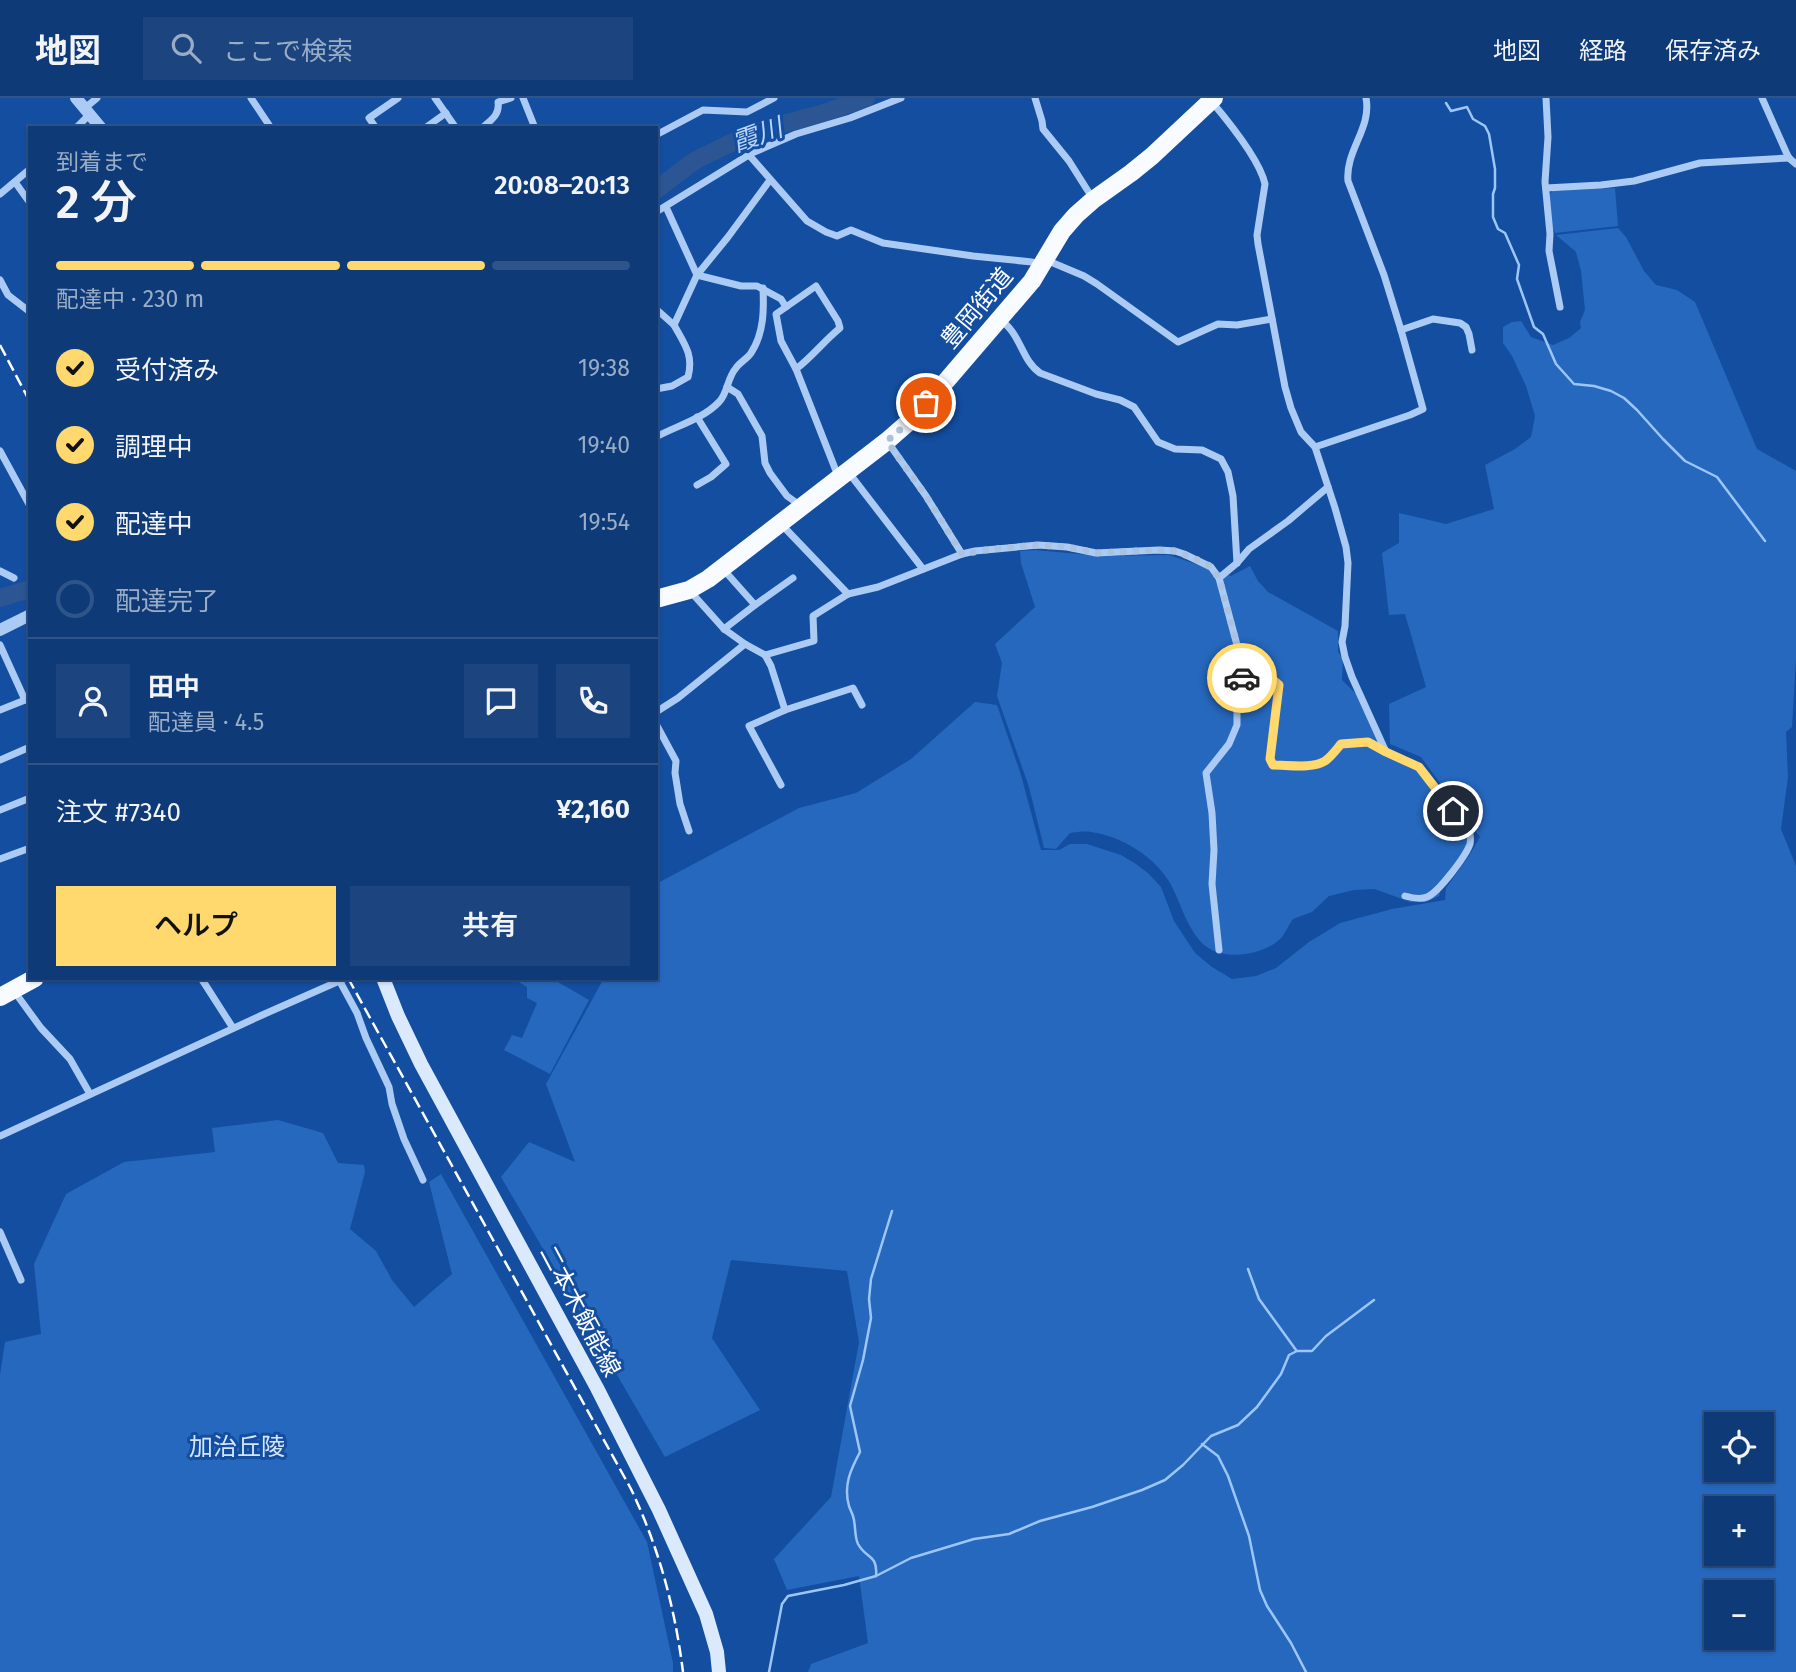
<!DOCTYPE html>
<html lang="ja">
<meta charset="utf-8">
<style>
:root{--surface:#0e3a78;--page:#1c4580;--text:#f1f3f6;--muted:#9badc6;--line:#2e548a;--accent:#ffd86e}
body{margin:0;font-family:"Fira Sans","Noto Sans JP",sans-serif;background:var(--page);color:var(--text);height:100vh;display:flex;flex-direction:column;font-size:26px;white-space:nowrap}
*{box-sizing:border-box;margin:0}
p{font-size:23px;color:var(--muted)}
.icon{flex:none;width:38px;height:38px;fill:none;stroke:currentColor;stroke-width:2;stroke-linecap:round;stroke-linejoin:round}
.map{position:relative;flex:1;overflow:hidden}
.details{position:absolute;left:28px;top:28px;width:630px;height:854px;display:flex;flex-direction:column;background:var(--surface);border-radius:0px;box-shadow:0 2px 5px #0004,0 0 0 2px var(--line)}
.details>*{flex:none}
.buttons{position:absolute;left:1704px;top:1314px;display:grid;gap:14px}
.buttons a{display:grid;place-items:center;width:70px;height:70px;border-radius:0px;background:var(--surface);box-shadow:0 2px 5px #0004,0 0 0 2px var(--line);font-size:35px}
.pin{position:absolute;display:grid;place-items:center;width:60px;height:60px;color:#fff;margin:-30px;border:4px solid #fff;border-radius:50%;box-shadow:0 2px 7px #0007}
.courier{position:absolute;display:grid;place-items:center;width:70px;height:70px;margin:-35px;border:5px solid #ffd86e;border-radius:50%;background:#fff;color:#222;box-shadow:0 2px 9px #0007}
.overview em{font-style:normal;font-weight:600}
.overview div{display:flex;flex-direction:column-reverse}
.overview{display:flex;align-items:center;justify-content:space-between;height:119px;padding:0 28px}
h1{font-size:46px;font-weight:600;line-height:52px}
.bar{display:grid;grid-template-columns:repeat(4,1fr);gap:10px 7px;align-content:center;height:84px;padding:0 28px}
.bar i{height:9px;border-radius:5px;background:var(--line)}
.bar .on{background:var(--accent)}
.bar p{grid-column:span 4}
.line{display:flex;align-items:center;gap:18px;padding:0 28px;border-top:2px solid var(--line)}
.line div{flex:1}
.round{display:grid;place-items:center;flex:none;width:74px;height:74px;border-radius:0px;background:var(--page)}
ol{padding:0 28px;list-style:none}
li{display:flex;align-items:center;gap:21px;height:77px}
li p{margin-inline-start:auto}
li .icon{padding:7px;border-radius:50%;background:var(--accent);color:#111;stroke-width:4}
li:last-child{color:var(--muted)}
li i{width:38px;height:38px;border:4px solid var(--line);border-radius:50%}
.cta{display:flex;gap:14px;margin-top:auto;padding:14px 28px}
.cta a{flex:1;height:80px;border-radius:0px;background:var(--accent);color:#111;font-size:28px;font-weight:600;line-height:80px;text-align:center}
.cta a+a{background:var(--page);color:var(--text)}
header{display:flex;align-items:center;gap:42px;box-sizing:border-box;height:98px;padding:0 35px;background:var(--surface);border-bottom:2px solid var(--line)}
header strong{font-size:33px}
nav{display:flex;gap:38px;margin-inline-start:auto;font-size:24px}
.search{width:490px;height:63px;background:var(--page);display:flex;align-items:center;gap:18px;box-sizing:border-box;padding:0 24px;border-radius:0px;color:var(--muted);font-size:26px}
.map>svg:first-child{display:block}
.green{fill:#2668be;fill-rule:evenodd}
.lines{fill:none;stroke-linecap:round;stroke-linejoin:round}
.stream{stroke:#9dc6f7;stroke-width:2.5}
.river{stroke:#2b5693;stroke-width:18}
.minor{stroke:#abcbf4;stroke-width:7}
.tertiary{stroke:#abcbf4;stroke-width:12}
.secondary{stroke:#dbe9fd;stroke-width:14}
.primary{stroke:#f8fbff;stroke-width:18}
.rail{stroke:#fff;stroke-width:2.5;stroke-dasharray:12 5;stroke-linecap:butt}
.done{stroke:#acc1de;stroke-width:7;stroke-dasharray:0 12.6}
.route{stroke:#ffd86e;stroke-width:9}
.labels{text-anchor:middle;stroke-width:6;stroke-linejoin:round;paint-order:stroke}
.street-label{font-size:24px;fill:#fff;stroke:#134ea0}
.park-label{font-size:24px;fill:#d4e6fe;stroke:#134ea0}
.water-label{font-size:26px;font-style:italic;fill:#b8d5fb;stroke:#134ea0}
</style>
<header>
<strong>地図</strong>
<div class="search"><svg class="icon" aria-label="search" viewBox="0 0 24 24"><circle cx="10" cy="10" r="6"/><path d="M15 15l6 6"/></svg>ここで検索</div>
<nav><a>地図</a><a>経路</a><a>保存済み</a></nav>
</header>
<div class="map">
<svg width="1796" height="1574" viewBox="0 0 1796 1574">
<rect width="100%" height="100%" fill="#134ea0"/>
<!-- green -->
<g class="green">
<polygon points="1615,90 1618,128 1555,135 1552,128 1549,96 1553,93"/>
<path d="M1618,130l8,9 18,34 12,14 21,5 18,12 62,147 39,22v187l-4,69 -6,5 2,45 -7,52 15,37v806h-988l3,-8 57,-21 -9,-67 -72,14 -13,-31 57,-62 28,-155 -12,-71 -116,-11 -19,78 48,72 -95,47 -164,-280 28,-35 46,20 -29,-78 58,-106h52v-94l143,-76 57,-15 55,-34 64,-57 22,3 24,70 20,75h18l11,-6h17l34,11 15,9 13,10 12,13 13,34 21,32 17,14 20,12 24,-3 20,-8 33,-26 31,-19 52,-14 53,-9 1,-12 23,-32 11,-19 -59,-80 -31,-13 -1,-40 37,-17 -21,-73 -16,1 -7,-62 17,-10v-30l47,11 48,-15 -9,-44 30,-16 16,-12 4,-21 -9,-30 -14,-30 -9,-13v-16l9,-5 9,-1 10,16 22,8 16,-7 12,-10 -1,-6 5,-12 -4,-39 -5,-19 -20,-17zM1717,1326h45v46h-45zM1717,1410h45v46h-45zM1717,1494h45v46h-45z"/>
<path d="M1035,452l65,6 69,-1 62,21 19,-10 8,15 10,11 70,39v21l5,6 -1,22 17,17 21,48 41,19 53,76 -33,49 -2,7 -13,6h-16l-35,-13 -21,1 -25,6 -17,16 -19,7c-4,5 -7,13 -11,18 -17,19 -60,25 -79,7 -17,-17 -22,-41 -33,-61 -16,-27 -49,-47 -79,-51 -7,-1 -14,0 -21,1l-14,16 -12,-1 -15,-61 -32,-91 5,-33 -7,-19 40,-37 -14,-44 -1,-12z"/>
<polygon points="519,880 551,880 589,902 550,976 504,952 512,937 522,940 537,905 527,900 527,889 517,883"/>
<polygon points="278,1022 323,1035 338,1065 364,1067 365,1074 350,1131 376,1153 392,1182 414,1209 452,1176 429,1084 441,1076 647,1444 673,1565 673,1574 0,1574 0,1277 5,1244 41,1236 34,1166 66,1096 124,1064 215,1054 212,1030"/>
</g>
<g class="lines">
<!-- stream -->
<g class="stream">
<polyline points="1446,5 1451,13 1467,9 1473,21 1485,28 1489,36 1495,71 1495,90 1493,96 1493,119 1498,131 1505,135 1519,167 1517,181 1534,229 1543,236 1556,266 1574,286 1594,288 1611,293 1624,300 1637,312 1663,341 1685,363 1717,379 1765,443"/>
<polyline points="1248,1171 1259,1201 1296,1252"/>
<polyline points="1202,1346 1218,1358 1228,1378 1249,1438 1260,1492 1267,1508 1291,1545 1306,1574"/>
<polyline points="876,1478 911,1460 974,1441 1009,1436 1040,1423 1092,1409 1142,1392 1165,1382 1183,1367 1211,1338 1238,1327 1257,1309 1281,1276 1289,1257 1297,1253 1312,1253 1326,1238 1374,1202"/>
<path d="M769,1574l13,-68 6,-8 56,-11 32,-9c2,-22 -10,-17 -18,-32 -4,-9 -2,-19 -5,-28 -1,-3 -3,-7 -4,-10 -6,-21 2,-37 11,-54l-10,-46 13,-46 8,-42 -2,-19 2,-20 21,-68"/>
</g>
<!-- river -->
<g class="river">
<polyline points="656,92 694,63 737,42 768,30 824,15 866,0"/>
<polyline points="0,500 30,491"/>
</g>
<!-- minor -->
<g class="minor">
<polyline points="251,0 271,30"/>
<polyline points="435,0 456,30"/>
<polyline points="523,0 535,30"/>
<polyline points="1035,0 1042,23 1043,31 1069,63 1093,101"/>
<polyline points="1546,0 1548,39 1545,84 1550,136 1549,153 1560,209"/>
<polyline points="1762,0 1786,54 1789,60 1796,66"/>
<path d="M1212,4c16,19 48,59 53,82l-8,51 1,9 27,143 6,21 10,24 14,15 20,61 11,39 2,16 -3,63 -3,16 3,15 7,20 34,75"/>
<polyline points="85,10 97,0"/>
<polyline points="76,30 90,16"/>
<polyline points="376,30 369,20 398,0"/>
<polyline points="425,30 446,15"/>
<path d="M482,30c9,-8 18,-13 16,-26l13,-4"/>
<polyline points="656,37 703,12 747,14 774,0"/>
<polyline points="749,57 807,123 826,134 837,138 851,132 883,145 973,158 1032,164 1039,167"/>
<polyline points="15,84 30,105"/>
<polyline points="1546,90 1601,87 1634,83 1700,65 1789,60"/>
<polyline points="0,96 30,71"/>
<polyline points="666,109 697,177 728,139 770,82"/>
<polyline points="656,114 752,55 796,36 850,20 901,0"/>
<polyline points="1046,162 1084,178 1097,186 1178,244 1218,226 1237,227 1272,221"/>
<polyline points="0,182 8,197 30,214"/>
<path d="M786,209l30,-21 22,35 2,7c-16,13 -28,29 -44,41"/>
<polyline points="656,211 674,227"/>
<path d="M1000,222c21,13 21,40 40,53l56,21 24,6 14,7 24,35 17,7 27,1 19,9 7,13 5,24 4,67"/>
<polyline points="1401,232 1433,221 1460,225 1466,229 1469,236 1472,252"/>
<polyline points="727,289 738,296 762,338 765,365 770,375 787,398 801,408"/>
<path d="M656,291l16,-3 16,-9c6,-22 -4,-34 -14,-52l23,-50 44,11h16l24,13 5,8 -10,7 5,27 15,28 42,107"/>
<polyline points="697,319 726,366 711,379 697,387"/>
<path d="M656,339c20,-11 47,-18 63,-35 9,-9 8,-24 17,-34 4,-6 11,-9 15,-15 13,-20 13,-43 12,-65"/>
<polyline points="887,343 926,398 962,456"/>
<path d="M1315,349l95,-32 13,-6 -22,-79 -17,-55 -36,-94c-3,-30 24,-53 18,-83"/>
<polyline points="0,353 30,408"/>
<polyline points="849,375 923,471"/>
<polyline points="781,426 848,496"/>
<polyline points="723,471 755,507 724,531"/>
<polyline points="0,473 14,480"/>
<polyline points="1219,480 1237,465 1249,451 1288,423 1328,389"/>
<polyline points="690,493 724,531 745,546"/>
<polyline points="755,507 793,480"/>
<polyline points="0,547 25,602"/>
<polyline points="765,557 771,568 785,612 749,628 781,687"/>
<path d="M1237,580l35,1 7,6 -9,74 4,6c15,0 38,4 51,-4 6,-4 11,-11 16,-17l27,-2 18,10 33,15 51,66c0,4 1,6 0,11 -4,12 -32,49 -43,53 -7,3 -15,1 -22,-1"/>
<polyline points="0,612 30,600"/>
<polyline points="785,612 853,590 862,607"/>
<polyline points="656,614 678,600 745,546 765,557 814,543 813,518 848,496 878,489 962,456 975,453 1038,447 1067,449 1096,455 1159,452 1175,453 1184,456 1211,469 1219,480 1237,547 1237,627 1229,646 1206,675 1212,715 1214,752 1212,786 1219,852"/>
<polyline points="656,626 676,663 675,675 680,706 689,733"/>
<polyline points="0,662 30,649"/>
<polyline points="0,712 30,700"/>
<polyline points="0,761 30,750"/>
<polyline points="201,880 233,930"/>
<polyline points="338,880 357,915 366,940 389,989 392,1006 404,1041 423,1082"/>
<polyline points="14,893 41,930 70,961 90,996"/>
<polyline points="0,1038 260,918 346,880"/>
<polyline points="0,1134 21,1182"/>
</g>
<!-- tertiary -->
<g class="tertiary">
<polyline points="76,0 101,30"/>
<polyline points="0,532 30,517"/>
</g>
<!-- secondary -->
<polyline class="secondary" points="383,880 398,918 421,966 597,1290 659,1412 706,1516 717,1554 719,1574"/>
<!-- primary -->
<g class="primary">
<polyline points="656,501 689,492 708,481 887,343 911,322 941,289 1032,183 1062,133 1076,117 1093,102 1131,75 1152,58 1214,0"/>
<polyline points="0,899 35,880"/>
</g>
<!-- rail -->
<g class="rail">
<polyline points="0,247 30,304"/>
<path d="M348,880l283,511c28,59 44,119 52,183"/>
</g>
</g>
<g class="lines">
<!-- done -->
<polyline class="done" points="926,305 911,322 887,343 926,398 962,456 992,451 1038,447 1067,449 1096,455 1159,452 1175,453 1203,464 1211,469 1219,480 1237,547 1237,580 1242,580"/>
<!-- route -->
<path class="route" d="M1242,580l30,1 7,6 -9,74 3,6c16,0 39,4 52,-4 6,-4 11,-11 16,-17l27,-2 18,10 33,15 34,44"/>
</g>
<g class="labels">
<!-- street labels -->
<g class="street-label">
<text transform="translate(977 210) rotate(-50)" y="8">豊岡街道</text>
<text transform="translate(580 1213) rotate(62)" y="8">二本木飯能線</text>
</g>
<!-- park labels -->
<g class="park-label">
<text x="237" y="1357">加治丘陵</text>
</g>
<!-- water labels -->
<g class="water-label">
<text transform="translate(757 37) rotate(-20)" y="9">霞川</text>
</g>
</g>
</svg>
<div class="buttons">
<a><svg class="icon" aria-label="locate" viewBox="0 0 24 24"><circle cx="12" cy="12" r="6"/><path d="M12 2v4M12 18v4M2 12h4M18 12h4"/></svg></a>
<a>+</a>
<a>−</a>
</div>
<div class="pin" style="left:926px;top:305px;background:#ea580c"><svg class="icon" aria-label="bag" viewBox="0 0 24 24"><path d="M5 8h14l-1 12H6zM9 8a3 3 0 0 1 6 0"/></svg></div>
<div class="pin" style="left:1453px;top:713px;background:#1f2937"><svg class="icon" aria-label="home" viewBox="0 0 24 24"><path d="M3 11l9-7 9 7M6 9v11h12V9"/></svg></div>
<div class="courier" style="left:1242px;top:580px"><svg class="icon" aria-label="car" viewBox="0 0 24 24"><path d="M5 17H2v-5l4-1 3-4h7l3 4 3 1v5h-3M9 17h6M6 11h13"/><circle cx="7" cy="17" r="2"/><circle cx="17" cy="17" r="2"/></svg></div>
<section class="details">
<div class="overview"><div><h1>2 分</h1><p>到着まで</p></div><em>20:08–20:13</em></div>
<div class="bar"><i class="on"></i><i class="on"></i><i class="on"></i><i></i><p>配達中 · 230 m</p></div>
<ol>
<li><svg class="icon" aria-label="check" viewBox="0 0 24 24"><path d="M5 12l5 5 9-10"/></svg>受付済み<p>19:38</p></li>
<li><svg class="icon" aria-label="check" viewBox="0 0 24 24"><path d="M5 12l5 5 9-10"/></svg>調理中<p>19:40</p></li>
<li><svg class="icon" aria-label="check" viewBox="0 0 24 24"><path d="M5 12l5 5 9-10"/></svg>配達中<p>19:54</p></li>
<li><i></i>配達完了</li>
</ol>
<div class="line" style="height:126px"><a class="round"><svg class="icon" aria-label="person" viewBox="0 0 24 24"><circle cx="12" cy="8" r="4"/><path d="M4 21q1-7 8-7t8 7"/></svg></a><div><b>田中</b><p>配達員 · 4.5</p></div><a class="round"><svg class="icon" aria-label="chat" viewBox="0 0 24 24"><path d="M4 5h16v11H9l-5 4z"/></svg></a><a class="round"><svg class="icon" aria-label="phone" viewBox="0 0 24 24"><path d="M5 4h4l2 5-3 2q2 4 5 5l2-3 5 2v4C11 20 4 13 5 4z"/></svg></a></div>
<div class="line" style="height:91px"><div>注文 #7340</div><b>¥2,160</b></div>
<div class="cta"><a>ヘルプ</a><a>共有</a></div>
</section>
</div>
